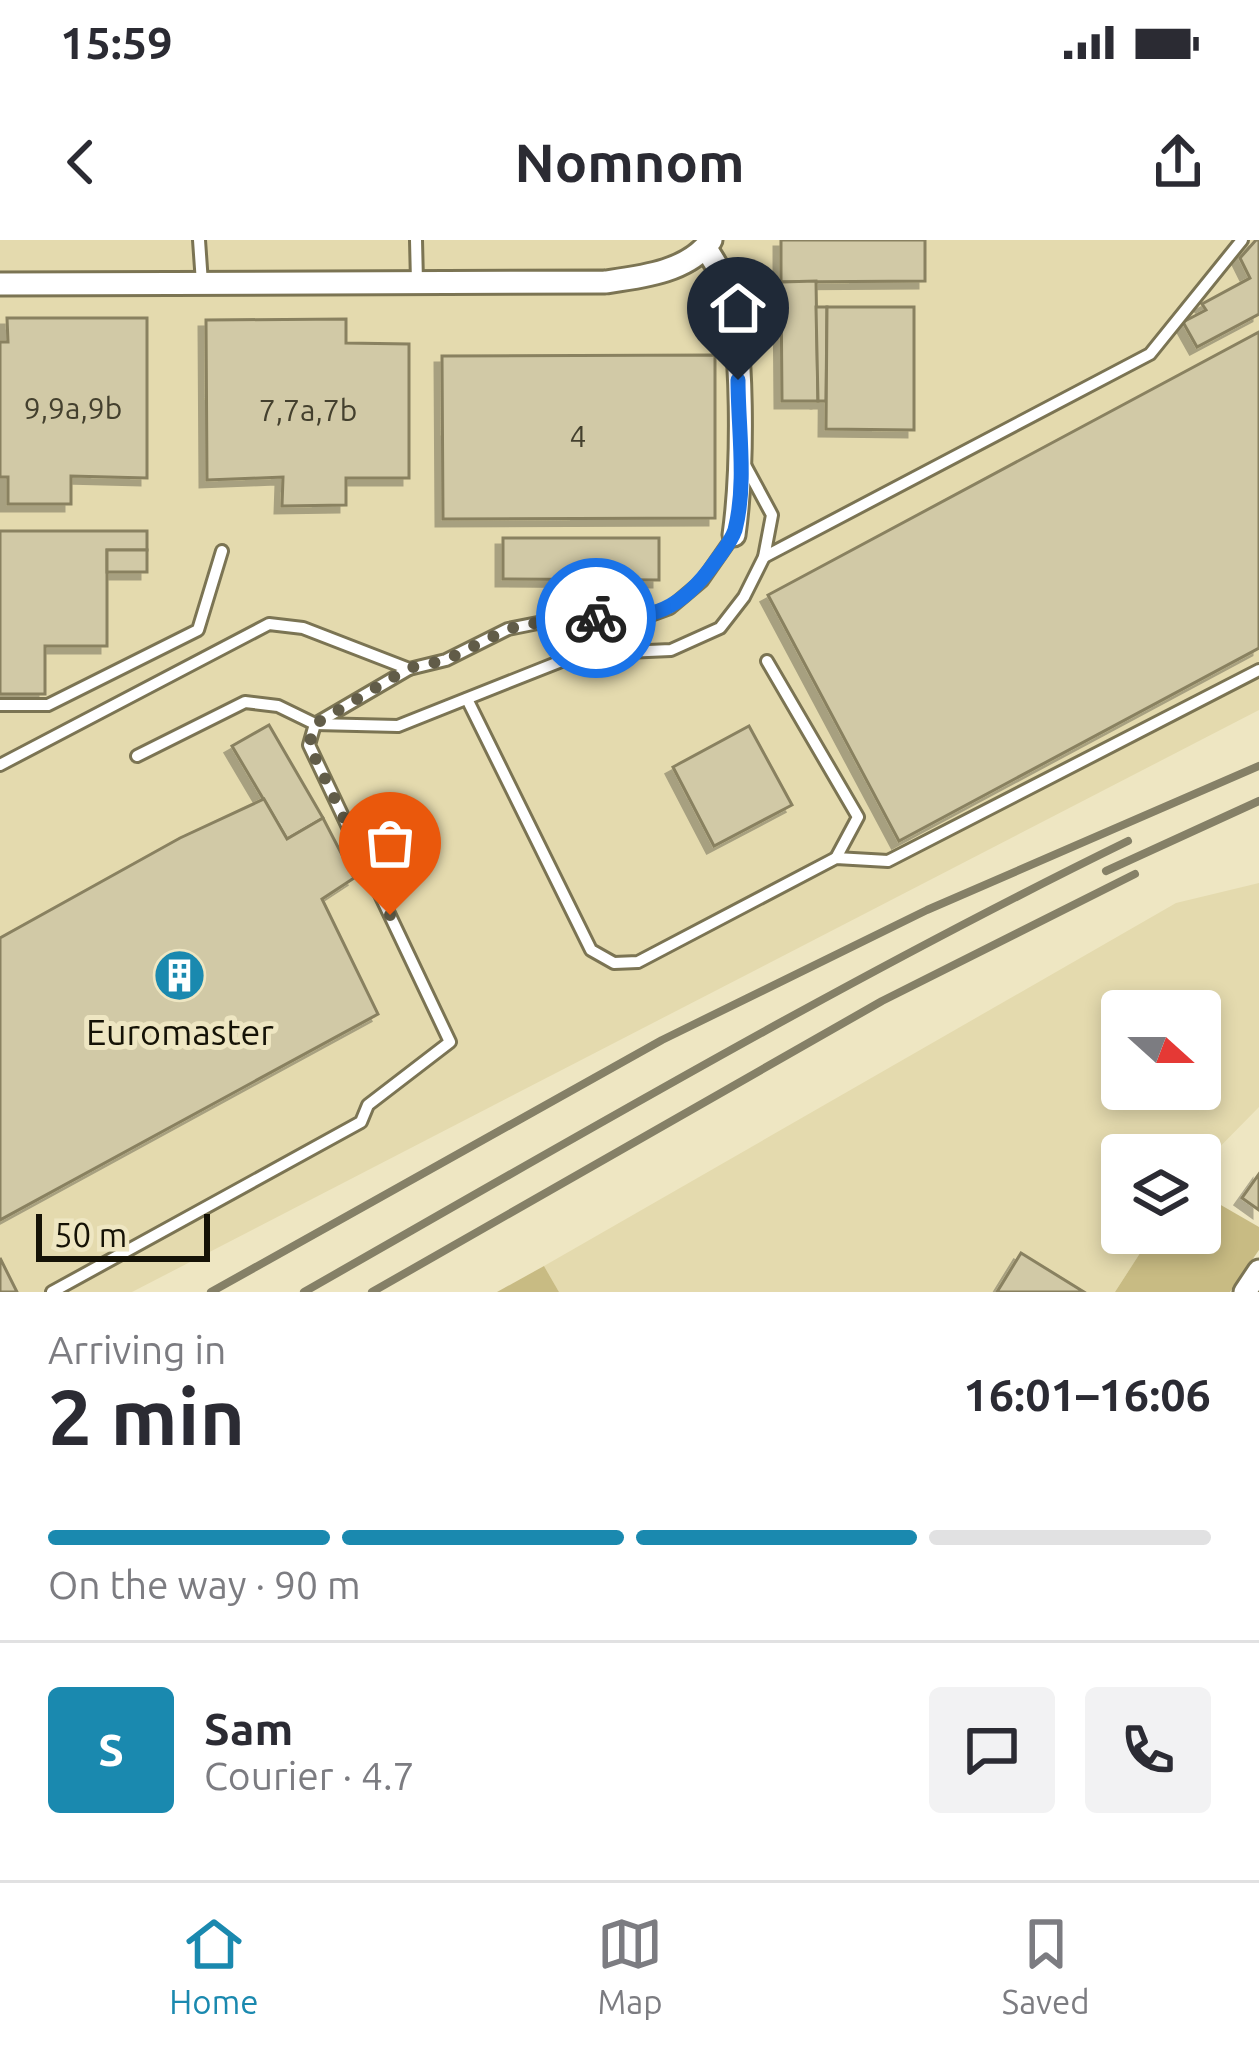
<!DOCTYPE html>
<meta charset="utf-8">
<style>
:root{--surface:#fff;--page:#f2f2f3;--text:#2b2b33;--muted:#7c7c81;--line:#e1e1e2;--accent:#1a89af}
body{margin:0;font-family:Ubuntu,sans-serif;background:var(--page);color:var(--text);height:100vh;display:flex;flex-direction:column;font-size:45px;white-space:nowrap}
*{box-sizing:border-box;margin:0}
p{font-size:39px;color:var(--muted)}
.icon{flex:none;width:66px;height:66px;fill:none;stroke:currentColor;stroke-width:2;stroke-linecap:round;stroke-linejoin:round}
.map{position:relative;height:1052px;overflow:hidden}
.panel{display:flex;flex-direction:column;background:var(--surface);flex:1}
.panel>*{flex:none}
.needle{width:78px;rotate:111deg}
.controls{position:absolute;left:1101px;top:750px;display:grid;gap:24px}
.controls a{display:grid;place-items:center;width:120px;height:120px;border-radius:12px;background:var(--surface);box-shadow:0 6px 18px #0003;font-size:60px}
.scale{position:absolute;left:36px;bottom:30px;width:174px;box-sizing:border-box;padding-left:12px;border:6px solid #151206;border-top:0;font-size:33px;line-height:42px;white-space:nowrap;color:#151206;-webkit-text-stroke:9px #eee6c2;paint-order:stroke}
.pin{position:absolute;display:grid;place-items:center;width:102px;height:102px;color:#fff;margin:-123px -51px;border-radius:50% 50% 50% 0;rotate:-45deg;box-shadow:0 0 12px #0007}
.pin .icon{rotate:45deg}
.courier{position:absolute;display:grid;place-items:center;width:120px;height:120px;margin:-60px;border:9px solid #1a73e8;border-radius:50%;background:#fff;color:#222;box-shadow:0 3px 15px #0007}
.summary em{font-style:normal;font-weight:700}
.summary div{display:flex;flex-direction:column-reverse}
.summary{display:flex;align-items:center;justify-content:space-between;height:204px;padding:0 48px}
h1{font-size:78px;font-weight:700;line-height:90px}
.bar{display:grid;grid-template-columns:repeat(4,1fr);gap:18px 12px;align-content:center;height:144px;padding:0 48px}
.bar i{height:15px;border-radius:9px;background:var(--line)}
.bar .current{background:var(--accent)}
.bar p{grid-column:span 4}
.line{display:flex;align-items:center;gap:30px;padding:0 48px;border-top:3px solid var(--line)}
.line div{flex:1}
.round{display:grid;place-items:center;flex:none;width:126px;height:126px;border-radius:12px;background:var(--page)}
.status{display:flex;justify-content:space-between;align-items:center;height:84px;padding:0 60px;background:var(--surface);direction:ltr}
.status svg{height:33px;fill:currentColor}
header{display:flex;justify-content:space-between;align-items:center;height:156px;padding:0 48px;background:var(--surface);font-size:54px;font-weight:700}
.menu{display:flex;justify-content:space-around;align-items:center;height:168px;border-top:3px solid var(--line);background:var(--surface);font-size:33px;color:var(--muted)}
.menu a{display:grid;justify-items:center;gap:6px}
.menu .current{color:var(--accent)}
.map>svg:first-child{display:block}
.built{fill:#e4daae;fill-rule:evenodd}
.green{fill:#c8bb83}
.building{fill:#d1c9a6;stroke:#898160;stroke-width:3;filter:url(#shadow)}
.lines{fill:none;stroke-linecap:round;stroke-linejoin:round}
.lane-casing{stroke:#7b7453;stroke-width:16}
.street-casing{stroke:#7b7453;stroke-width:27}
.lane{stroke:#fff;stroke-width:10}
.street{stroke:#fff;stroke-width:21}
.rail{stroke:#858067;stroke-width:8}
.done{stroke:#615c48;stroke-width:12;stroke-dasharray:0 21.6}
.route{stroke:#1a73e8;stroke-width:15}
.labels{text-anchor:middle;stroke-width:10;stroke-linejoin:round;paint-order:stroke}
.number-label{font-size:30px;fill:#44402e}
.poi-label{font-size:36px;fill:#151206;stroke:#eee6c2}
</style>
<div class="status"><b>15:59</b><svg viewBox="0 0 49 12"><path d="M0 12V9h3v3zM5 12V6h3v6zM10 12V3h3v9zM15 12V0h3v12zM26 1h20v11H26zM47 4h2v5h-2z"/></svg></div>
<header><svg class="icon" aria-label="back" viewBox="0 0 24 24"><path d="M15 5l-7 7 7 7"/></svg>Nomnom<svg class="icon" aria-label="share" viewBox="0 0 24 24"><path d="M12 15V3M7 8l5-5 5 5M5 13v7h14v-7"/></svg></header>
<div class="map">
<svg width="1259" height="1052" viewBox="0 0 1259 1052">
<defs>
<filter id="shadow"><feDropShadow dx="-7" dy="7" stdDeviation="0" flood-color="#0004"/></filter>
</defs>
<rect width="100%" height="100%" fill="#eee6c2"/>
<!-- built -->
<g class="built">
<polygon points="0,0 1259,0 1259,470 132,1052 0,1052"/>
<path d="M1259,643v224l-59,60v-12h-78v78h31l-38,59h-556l-15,-26 632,-363zM1122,771h78v78h-78z"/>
</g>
<!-- green -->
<g class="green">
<polygon points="1200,953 1259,987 1259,1010 1230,1052 1115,1052 1153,993 1200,993"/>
<polygon points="544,1026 559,1052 497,1052"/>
</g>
<!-- building -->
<g class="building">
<polygon points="781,0 925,0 925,41 781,42"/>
<polygon points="1256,0 1259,0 1259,74 1197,107 1183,82 1206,70 1202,64 1250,38 1240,18"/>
<polygon points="816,41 818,161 782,161 781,42"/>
<polygon points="816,67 827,67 826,161 818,161"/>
<polygon points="827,67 914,67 914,190 826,189"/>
<polygon points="7,78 147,78 147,238 71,236 71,264 8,264 8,237 0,237 0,102 8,102"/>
<polygon points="346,79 346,103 409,104 409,238 346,238 346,265 282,266 283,237 207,240 206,80"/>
<polygon points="1259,92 1259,408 899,601 768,355"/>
<polygon points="715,115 715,278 443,279 442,116"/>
<polygon points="0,291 147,291 147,310 107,310 107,406 45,406 45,454 0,454"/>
<polygon points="503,298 659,298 659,340 503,339"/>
<rect x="107" y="310" width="40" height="22"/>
<polygon points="269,485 323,578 287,599 232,506"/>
<polygon points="749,486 792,565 714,606 673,527"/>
<polygon points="264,559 287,599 323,578 354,638 322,659 378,774 0,980 0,698 180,598"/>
<polygon points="1259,934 1259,970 1242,958"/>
<polygon points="1021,1013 1084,1052 997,1052"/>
<polygon points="0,1018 17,1052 0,1052"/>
</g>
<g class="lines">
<defs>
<g id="lane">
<polyline points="199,0 202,43"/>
<polyline points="416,0 417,42"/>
<polyline points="764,317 1150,114 1242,0"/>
<polyline points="767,421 858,577 836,618"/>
<polyline points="467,459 591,710 614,723 638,722 836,618 888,621 1259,430"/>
<polyline points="0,465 48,465 198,390 222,311"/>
<polyline points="137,516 245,462 278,466 315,484 398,486 579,414 671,410 720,388 744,357 764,317 772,275 744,223"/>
<polyline points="0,525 269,384 303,388 409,429 446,420 508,389 563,378 637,380 670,368 702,341 734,295"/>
<polyline points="52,1052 361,882 368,865 450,802 309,505 315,484 409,429"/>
</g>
<g id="street">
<path d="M706,8c6,11 14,21 18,33 22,52 18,196 10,254"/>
<path d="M0,44l605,-2c36,-5 83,-10 106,-42"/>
<polyline points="1245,1052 1259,1031"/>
</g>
</defs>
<!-- lane casing -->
<use href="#lane" class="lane-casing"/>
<!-- street casing -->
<use href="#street" class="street-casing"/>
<!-- lane -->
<use href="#lane" class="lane"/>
<!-- street -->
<use href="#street" class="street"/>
<!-- rail -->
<g class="rail">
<polyline points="1106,631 1259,561"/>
<polyline points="211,1052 662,800 927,670 1259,526"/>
<path d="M304,1052c272,-155 542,-313 824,-451"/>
<polyline points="372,1052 882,761 1135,634"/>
</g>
</g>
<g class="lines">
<!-- done -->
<polyline class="done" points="390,675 309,505 315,484 409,428 446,420 508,389 562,377 596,378"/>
<!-- route -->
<path class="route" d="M596,378c57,2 85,-8 119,-56 7,-10 16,-20 20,-32 12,-47 3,-102 3,-150"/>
</g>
<!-- icons -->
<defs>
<symbol id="building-disc" viewBox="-11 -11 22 22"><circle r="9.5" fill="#1a89af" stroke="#eee6c2"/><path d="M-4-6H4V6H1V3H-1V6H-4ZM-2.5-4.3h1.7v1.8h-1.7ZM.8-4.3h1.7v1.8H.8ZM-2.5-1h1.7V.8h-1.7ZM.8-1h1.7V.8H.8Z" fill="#fff"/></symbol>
</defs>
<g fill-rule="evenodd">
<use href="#building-disc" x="150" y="706" width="59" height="59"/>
</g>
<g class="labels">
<!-- number labels -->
<g class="number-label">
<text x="73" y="179">9,9a,9b</text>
<text x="308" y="181">7,7a,7b</text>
<text x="578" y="207">4</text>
</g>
<!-- poi labels -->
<g class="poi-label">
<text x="180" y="805">Euromaster</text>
</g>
</g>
</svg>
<div class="controls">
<a><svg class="needle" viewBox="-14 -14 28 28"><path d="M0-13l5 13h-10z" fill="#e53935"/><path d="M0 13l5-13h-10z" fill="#7c7c81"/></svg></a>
<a><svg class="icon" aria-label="layers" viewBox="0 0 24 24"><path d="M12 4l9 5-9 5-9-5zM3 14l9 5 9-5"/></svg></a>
</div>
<div class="scale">50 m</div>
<div class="pin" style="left:390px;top:675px;background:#ea580c"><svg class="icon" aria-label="bag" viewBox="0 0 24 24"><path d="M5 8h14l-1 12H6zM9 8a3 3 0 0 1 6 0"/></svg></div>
<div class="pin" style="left:738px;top:140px;background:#1f2937"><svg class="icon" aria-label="home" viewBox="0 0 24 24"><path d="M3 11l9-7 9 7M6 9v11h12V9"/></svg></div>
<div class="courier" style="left:596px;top:378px"><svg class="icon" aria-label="bike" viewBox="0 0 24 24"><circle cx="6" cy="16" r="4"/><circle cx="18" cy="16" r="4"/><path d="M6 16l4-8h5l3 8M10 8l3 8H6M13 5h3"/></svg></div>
</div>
<section class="panel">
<div class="summary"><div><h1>2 min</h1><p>Arriving in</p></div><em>16:01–16:06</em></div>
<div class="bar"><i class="current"></i><i class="current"></i><i class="current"></i><i></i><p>On the way · 90 m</p></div>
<div class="line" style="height:216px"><b class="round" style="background:var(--accent);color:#fff">S</b><div><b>Sam</b><p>Courier · 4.7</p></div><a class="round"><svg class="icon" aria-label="chat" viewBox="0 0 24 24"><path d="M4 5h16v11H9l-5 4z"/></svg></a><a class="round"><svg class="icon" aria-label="phone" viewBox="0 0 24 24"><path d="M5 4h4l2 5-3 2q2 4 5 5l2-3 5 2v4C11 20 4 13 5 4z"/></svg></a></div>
</section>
<nav class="menu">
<a class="current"><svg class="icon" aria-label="home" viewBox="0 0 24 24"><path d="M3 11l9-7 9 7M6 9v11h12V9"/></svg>Home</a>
<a><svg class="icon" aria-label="map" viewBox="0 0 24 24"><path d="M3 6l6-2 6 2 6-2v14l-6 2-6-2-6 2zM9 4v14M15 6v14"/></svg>Map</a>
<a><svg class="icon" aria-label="saved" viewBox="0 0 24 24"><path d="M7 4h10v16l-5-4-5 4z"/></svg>Saved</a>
</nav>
